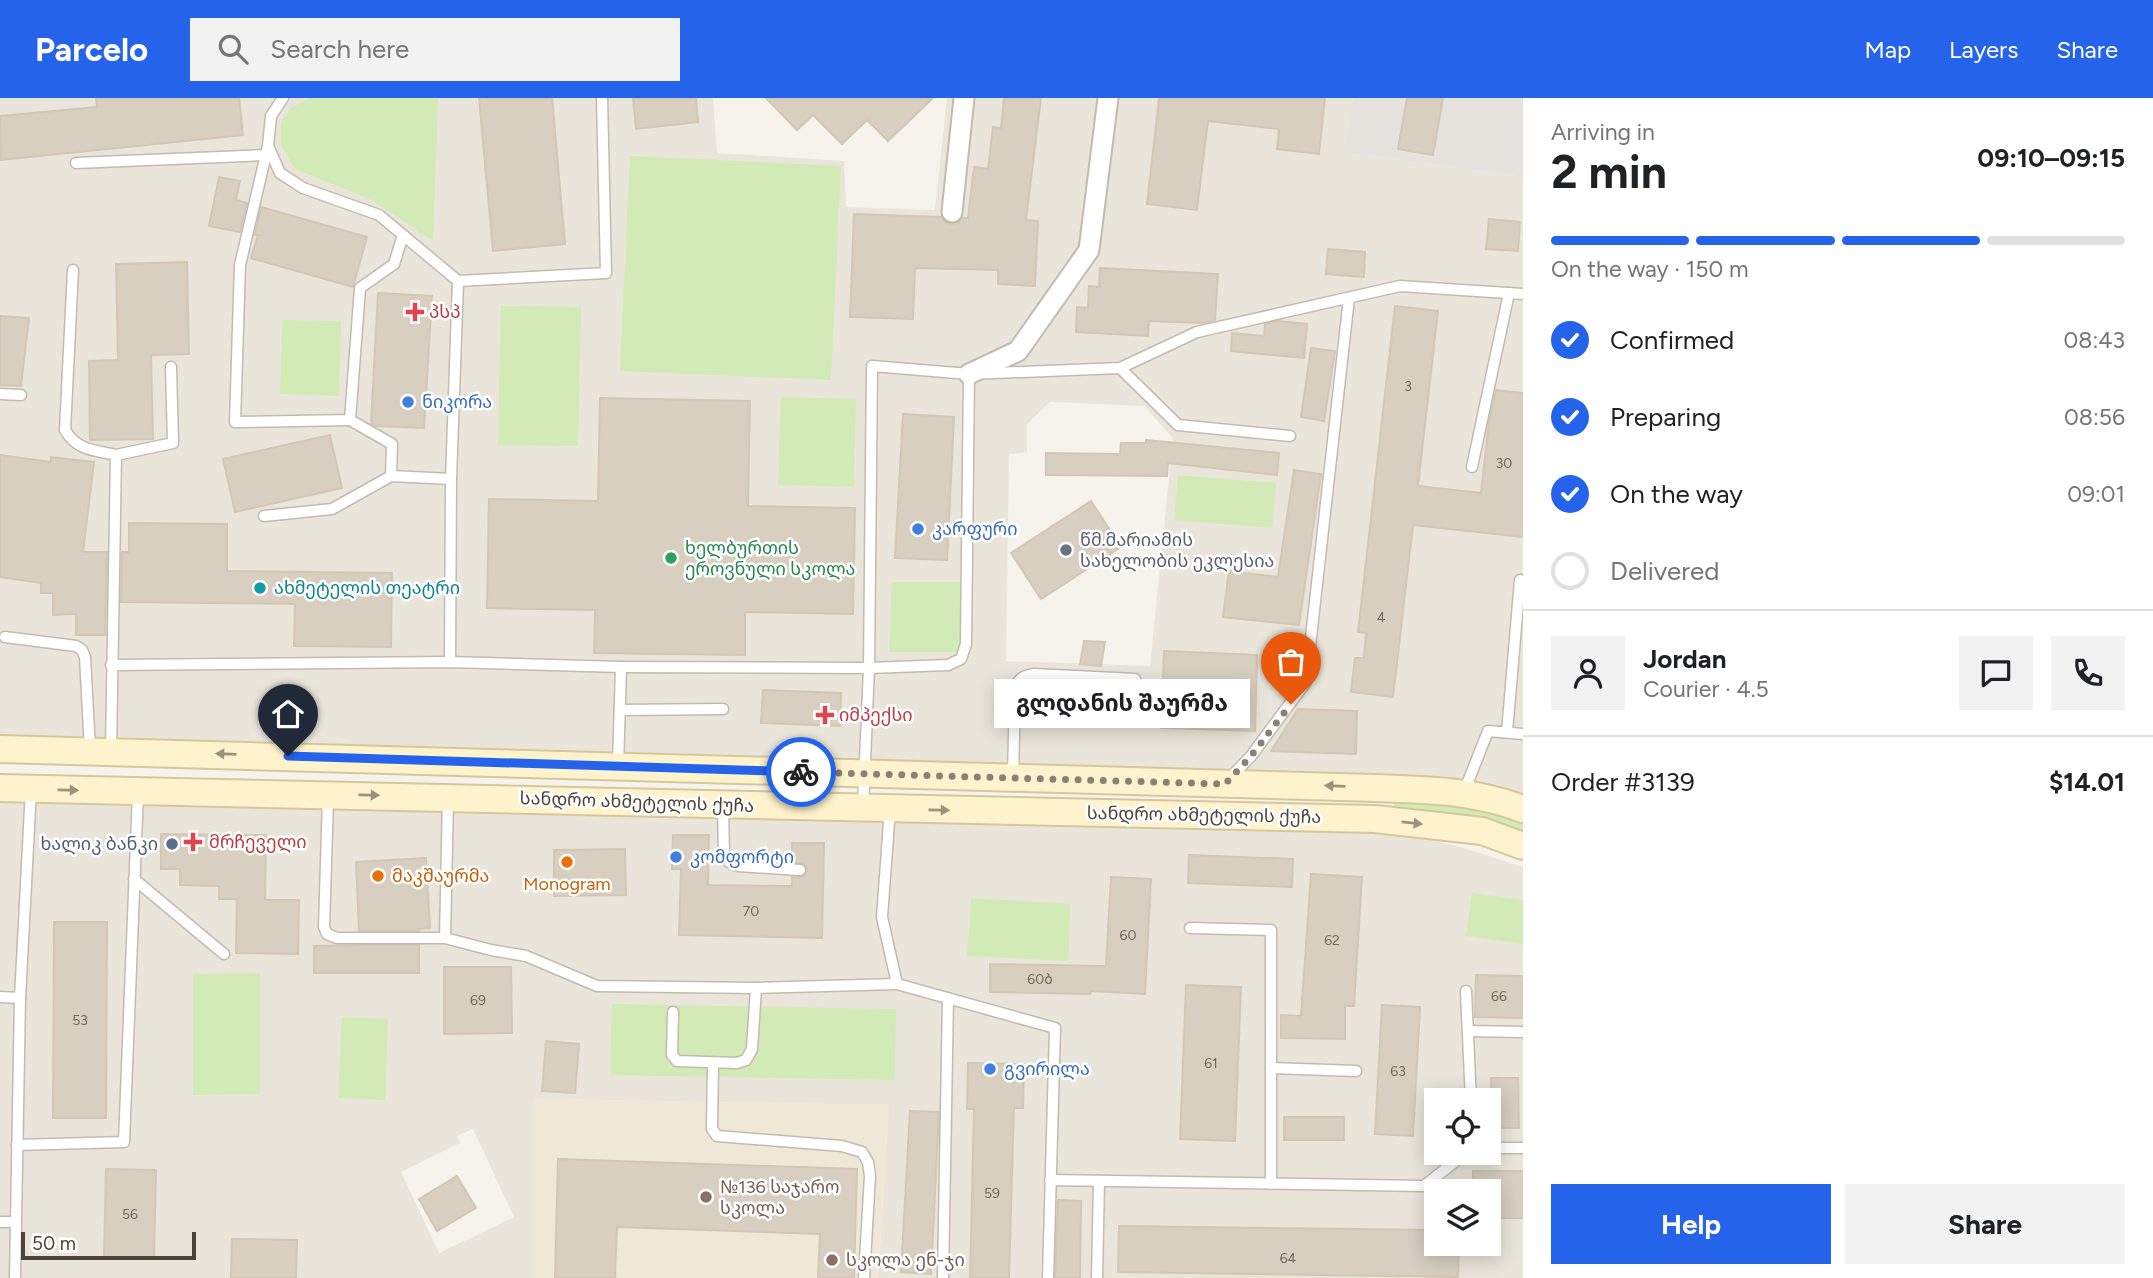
<!DOCTYPE html>
<meta charset="utf-8">
<style>
:root{--surface:#fff;--page:#f2f2f2;--text:#202124;--muted:#757577;--line:#e0e0e0;--accent:#2563eb}
body{margin:0;font-family:Figtree,"Noto Sans Georgian",sans-serif;background:var(--page);color:var(--text);height:100vh;display:flex;flex-direction:column;font-size:26px;white-space:nowrap}
*{box-sizing:border-box;margin:0}
p{font-size:23px;color:var(--muted)}
.icon{flex:none;width:38px;height:38px;fill:none;stroke:currentColor;stroke-width:2;stroke-linecap:round;stroke-linejoin:round}
.map{position:relative;flex:1;overflow:hidden}
.sheet{display:flex;flex-direction:column;background:var(--surface);width:630px}
.sheet>*{flex:none}
.buttons{position:absolute;left:1424px;top:990px;display:grid;gap:14px}
.buttons a{display:grid;place-items:center;width:77px;height:77px;border-radius:0px;background:var(--surface);box-shadow:0 4px 18px #0003;font-size:35px}
.scale{position:absolute;left:21px;bottom:18px;width:175px;box-sizing:border-box;padding-left:7px;border:4px solid #4b4439;border-top:0;font-size:19px;line-height:24px;white-space:nowrap;color:#4b4439;-webkit-text-stroke:5px #fff;paint-order:stroke}
.pin{position:absolute;display:grid;place-items:center;width:60px;height:60px;color:#fff;margin:-72px -30px;border-radius:50% 50% 50% 0;rotate:-45deg;box-shadow:0 0 7px #0007}
.pin .icon{rotate:45deg}
.courier{position:absolute;display:grid;place-items:center;width:70px;height:70px;margin:-35px;border:5px solid #2563eb;border-radius:50%;background:#fff;color:#222;box-shadow:0 2px 9px #0007}
.bubble{position:absolute;height:49px;border-radius:0px;background:var(--surface);box-shadow:0 4px 18px #0003;font-size:23px;font-weight:700;line-height:49px;text-align:center}
.summary em{font-style:normal;font-weight:700}
.summary div{display:flex;flex-direction:column-reverse}
.summary{display:flex;align-items:center;justify-content:space-between;height:119px;padding:0 28px}
h1{font-size:46px;font-weight:700;line-height:52px}
.bar{display:grid;grid-template-columns:repeat(4,1fr);gap:10px 7px;align-content:center;height:84px;padding:0 28px}
.bar i{height:9px;border-radius:5px;background:var(--line)}
.bar .on{background:var(--accent)}
.bar p{grid-column:span 4}
.line{display:flex;align-items:center;gap:18px;padding:0 28px;border-top:2px solid var(--line)}
.line div{flex:1}
.round{display:grid;place-items:center;flex:none;width:74px;height:74px;border-radius:0px;background:var(--page)}
ol{padding:0 28px;list-style:none}
li{display:flex;align-items:center;gap:21px;height:77px}
li p{margin-inline-start:auto}
li .icon{padding:7px;border-radius:50%;background:var(--accent);color:#fff;stroke-width:4}
li:last-child{color:var(--muted)}
li i{width:38px;height:38px;border:4px solid var(--line);border-radius:50%}
.cta{display:flex;gap:14px;margin-top:auto;padding:14px 28px}
.cta a{flex:1;height:80px;border-radius:0px;background:var(--accent);color:#fff;font-size:28px;font-weight:700;line-height:80px;text-align:center}
.cta a+a{background:var(--page);color:var(--text)}
header{display:flex;align-items:center;gap:42px;box-sizing:border-box;height:98px;padding:0 35px;background:var(--accent);color:#fff}
header strong{font-size:33px}
nav{display:flex;gap:38px;margin-inline-start:auto;font-size:24px}
.search{width:490px;height:63px;background:var(--page);display:flex;align-items:center;gap:18px;box-sizing:border-box;padding:0 24px;border-radius:0px;color:var(--muted);font-size:26px}
main{display:flex;flex:1;min-height:0}
.map>svg:first-child{display:block}
.residential{fill:#eae5da;fill-rule:evenodd}
.industrial{fill:#e6e2dd}
.education{fill:#efe8d6}
.green{fill:#d2eab5}
.building{fill:#d8cfc1;stroke:#d3c7b4;stroke-width:2}
.lines{fill:none;stroke-linecap:round;stroke-linejoin:round}
.service-casing{stroke:#c2bbae;stroke-width:13}
.minor-casing{stroke:#c2bbae;stroke-width:23}
.secondary-casing{stroke:#d6c79b;stroke-width:30}
.service{stroke:#fff;stroke-width:10}
.minor{stroke:#fff;stroke-width:19}
.secondary{stroke:#fff3cd;stroke-width:26}
.oneway{fill:#9c937c}
.done{stroke:#878178;stroke-width:7;stroke-dasharray:0 12.6}
.route{stroke:#2563eb;stroke-width:9}
.health-dot{fill:#e0444e;stroke:#fff;stroke-width:2.5}
.shop-dot{fill:#3f7fe0;stroke:#fff;stroke-width:2.5}
.worship-dot{fill:#6b7280;stroke:#fff;stroke-width:2.5}
.leisure-dot{fill:#2e9e5b;stroke:#fff;stroke-width:2.5}
.culture-dot{fill:#0f9aa8;stroke:#fff;stroke-width:2.5}
.service-dot{fill:#5c6f8a;stroke:#fff;stroke-width:2.5}
.food-dot{fill:#e8710a;stroke:#fff;stroke-width:2.5}
.education-dot{fill:#8d6e63;stroke:#fff;stroke-width:2.5}
.labels{text-anchor:middle;stroke-width:5;stroke-linejoin:round;paint-order:stroke}
.number-label{font-size:14px;fill:#6e675b}
.health-label{font-size:18px;fill:#be3a42;stroke:#fff;text-anchor:start}
.shop-label{font-size:18px;fill:#366cbe;stroke:#fff;text-anchor:start}
.worship-label{font-size:18px;fill:#5b616d;stroke:#fff;text-anchor:start}
.leisure-label{font-size:18px;fill:#27864d;stroke:#fff;text-anchor:start}
.culture-label{font-size:18px;fill:#0d838f;stroke:#fff;text-anchor:start}
.street-label{font-size:18px;fill:#4b4439;stroke:#fff}
.service-label{font-size:18px;fill:#4e5e75;stroke:#fff;text-anchor:end}
.food-label{font-size:18px;fill:#c56008;stroke:#fff;text-anchor:start}
.education-label{font-size:18px;fill:#785e54;stroke:#fff;text-anchor:start}
</style>
<header>
<strong>Parcelo</strong>
<div class="search"><svg class="icon" aria-label="search" viewBox="0 0 24 24"><circle cx="10" cy="10" r="6"/><path d="M15 15l6 6"/></svg>Search here</div>
<nav><a>Map</a><a>Layers</a><a>Share</a></nav>
</header>
<main>
<div class="map">
<svg width="1523" height="1180" viewBox="0 0 1523 1180">
<rect width="100%" height="100%" fill="#f6f3ec"/>
<!-- residential -->
<g class="residential">
<path d="M0,0h713l4,55 127,8 2,46 89,3 12,-112h407l-9,54 178,25v625l-1523,-63zM1050,304l94,4 29,32 -23,228 -144,-5 3,-207 18,-2v-28z"/>
<path d="M0,701l1408,34 66,18 49,16v411h-645l11,-173 -354,-6 -1,179h-534zM1437,1003h52v52h-52zM473,1031l41,88 -75,36 -38,-81 59,-29 -3,-7zM1437,1094h52v52h-52z"/>
</g>
<!-- industrial -->
<polygon class="industrial" points="1354,0 1523,0 1523,79 1344,54"/>
<!-- education -->
<polygon class="education" points="534,1001 889,1007 878,1180 534,1180"/>
<!-- green -->
<g class="green">
<polygon points="311,0 438,0 433,143 372,102 295,71 281,47 281,24 292,9"/>
<polygon points="630,58 841,68 831,282 620,273"/>
<polygon points="501,208 581,209 578,348 498,347"/>
<polygon points="282,222 341,223 339,298 280,296"/>
<polygon points="781,299 856,301 854,389 778,387"/>
<polygon points="1178,377 1276,385 1272,430 1174,422"/>
<polygon points="892,484 971,484 969,554 889,554"/>
<polygon points="1394,700 1481,711 1523,725 1523,736 1394,712"/>
<polygon points="1472,795 1523,802 1523,846 1466,838"/>
<polygon points="971,800 1071,806 1068,863 967,858"/>
<polygon points="260,875 260,996 193,997 193,876"/>
<polygon points="612,906 896,911 895,982 610,977"/>
<polygon points="342,919 388,921 385,1002 338,1000"/>
</g>
<!-- building -->
<g class="building">
<polygon points="96,0 239,0 243,37 1,62 0,18 97,9"/>
<polygon points="479,0 552,0 565,146 493,153"/>
<polygon points="633,0 696,0 698,24 636,31"/>
<polygon points="766,0 933,0 888,43 867,22 842,46 813,17 797,32"/>
<polygon points="1004,0 1041,0 1026,122 1038,123 1035,188 998,186 998,172 915,170 913,221 850,219 854,116 941,119 945,124 951,126 958,125 962,120 968,120 974,69 988,71 993,29 1001,30"/>
<polygon points="1159,0 1325,0 1319,56 1277,51 1279,31 1208,23 1197,112 1147,106"/>
<polygon points="1407,0 1443,0 1433,57 1398,51"/>
<polygon points="219,79 240,83 236,102 247,105 240,134 209,128"/>
<polygon points="261,109 367,139 353,189 251,160 258,137 255,137"/>
<polygon points="1489,121 1520,124 1518,153 1486,151"/>
<polygon points="1328,151 1365,154 1364,179 1326,176"/>
<polygon points="187,164 189,256 151,257 153,341 90,342 89,263 118,262 116,166"/>
<polygon points="1100,170 1218,176 1215,222 1202,225 1149,223 1148,238 1076,234 1077,209 1088,210 1089,188 1099,189"/>
<polygon points="378,195 432,198 424,330 375,328 371,325"/>
<polygon points="1395,208 1438,213 1418,388 1481,395 1489,323 1496,292 1523,295 1523,439 1413,427 1393,599 1351,594 1355,560 1364,560 1366,535 1358,534"/>
<polygon points="0,218 29,220 21,288 0,287"/>
<polygon points="1277,223 1307,226 1304,260 1231,253 1232,235 1264,238 1265,226"/>
<polygon points="1311,250 1335,253 1324,323 1301,319"/>
<polygon points="600,300 750,303 748,408 855,410 853,516 745,514 745,557 594,555 595,512 487,510 489,401 598,403"/>
<polygon points="903,316 954,319 947,462 895,460"/>
<polygon points="330,337 342,390 235,414 223,361"/>
<polygon points="1146,342 1279,355 1277,377 1168,365 1167,378 1046,377 1046,355 1120,356 1121,345 1146,345"/>
<polygon points="0,357 51,364 51,359 94,364 83,454 107,454 105,537 76,537 76,516 53,517 53,495 41,495 41,485 0,479"/>
<polygon points="1294,372 1321,376 1299,527 1223,519 1229,473 1278,479"/>
<polygon points="1091,403 1121,449 1041,501 1011,455"/>
<polygon points="129,425 227,426 227,473 392,475 391,549 294,548 295,506 121,504 122,454 129,454"/>
<polygon points="1084,543 1105,544 1101,568 1080,566"/>
<polygon points="1164,553 1257,557 1255,633 1161,630"/>
<polygon points="763,592 841,595 840,628 761,625"/>
<polygon points="1298,611 1357,613 1356,656 1271,653"/>
<polygon points="161,736 266,737 265,802 299,802 298,856 236,855 237,801 219,801 219,788 180,787 180,771 161,771"/>
<polygon points="673,737 709,737 708,787 792,788 792,779 803,779 807,772 804,766 792,764 792,745 824,745 822,840 679,837 681,771 672,771"/>
<polygon points="625,751 626,797 554,798 554,752"/>
<polygon points="1189,757 1293,761 1292,789 1188,785"/>
<polygon points="426,760 430,830 419,831 419,833 359,833 356,764"/>
<polygon points="1311,776 1362,779 1354,908 1345,908 1345,941 1281,940 1281,917 1301,918"/>
<polygon points="1111,779 1151,781 1145,896 1091,893 1090,896 990,894 990,866 1106,868"/>
<polygon points="54,824 107,824 106,1020 53,1020"/>
<polygon points="360,847 419,847 419,875 314,875 314,848"/>
<polygon points="444,869 511,869 512,935 444,936"/>
<polygon points="1476,877 1523,878 1523,920 1475,919"/>
<polygon points="1186,887 1241,889 1235,1043 1180,1041"/>
<polygon points="1382,907 1420,909 1413,1038 1375,1036"/>
<polygon points="546,943 579,946 575,995 542,993"/>
<polygon points="968,965 1024,966 1023,1010 1014,1010 1009,1180 970,1180 974,1011 967,1011"/>
<polygon points="1491,980 1518,980 1519,1030 1491,1030"/>
<polygon points="910,1013 939,1014 931,1176 901,1174"/>
<rect x="1284" y="1019" width="60" height="23"/>
<polygon points="558,1061 857,1071 854,1180 818,1180 820,1136 617,1129 615,1180 555,1180"/>
<polygon points="106,1071 156,1072 154,1160 104,1160"/>
<polygon points="1473,1073 1523,1073 1523,1120 1489,1120 1489,1094 1473,1094"/>
<polygon points="457,1078 476,1110 437,1133 419,1101"/>
<polygon points="1058,1102 1081,1103 1080,1180 1055,1180"/>
<polygon points="1119,1128 1437,1132 1437,1146 1459,1146 1458,1179 1118,1174"/>
<polygon points="232,1141 297,1142 296,1180 231,1180"/>
</g>
<g class="lines">
<defs>
<g id="service">
<polyline points="283,0 271,18 268,48 280,75 303,90 379,117 458,183"/>
<polyline points="268,48 240,167 235,324 350,322 360,190 394,166 403,137"/>
<polyline points="76,65 266,57"/>
<path d="M73,172l-8,160c12,21 30,20 51,25"/>
<polyline points="458,183 606,175 602,0"/>
<polyline points="1120,270 1178,327 1290,338"/>
<polyline points="0,296 21,297"/>
<polyline points="350,322 392,346 391,378"/>
<polyline points="1472,369 1509,195"/>
<polyline points="264,418 332,411 391,378 451,381"/>
<polyline points="5,539 76,548 82,552 85,559 90,652"/>
<polyline points="450,564 451,381 458,183"/>
<polyline points="111,567 450,564 621,569 618,668"/>
<polyline points="621,569 869,570 948,567 961,561 966,546 969,276 1120,270 1197,234 1400,188 1523,196"/>
<polyline points="620,612 723,611"/>
<polyline points="1507,634 1520,482"/>
<polyline points="111,652 116,357 173,345 171,269"/>
<path d="M1013,679l2,-87c3,-11 7,-14 19,-16l101,5"/>
<polyline points="1229,681 1251,658 1306,584 1349,200"/>
<polyline points="1464,694 1488,633 1523,636"/>
<polyline points="328,700 324,829 327,836 337,840 445,840 491,852 526,858 597,888 756,890 897,886"/>
<polyline points="723,707 724,756 729,764 738,768 800,772"/>
<polyline points="863,709 869,570 872,268 969,276"/>
<polyline points="890,711 882,819 897,886 1055,930 1048,1180"/>
<polyline points="134,781 224,856"/>
<polyline points="1190,830 1271,832 1271,1086"/>
<polyline points="445,840 448,700"/>
<polyline points="1466,893 1471,1003"/>
<polyline points="0,899 20,900"/>
<polyline points="673,914 672,957 677,963 737,965 746,962 752,951 756,890"/>
<polyline points="1468,933 1523,934"/>
<polyline points="713,965 712,1031 717,1038 842,1048 862,1054 868,1064 870,1078 864,1180"/>
<polyline points="1271,970 1356,973"/>
<polyline points="17,1047 124,1044 138,694"/>
<polyline points="1489,1050 1523,1050"/>
<polyline points="1050,1082 1424,1088 1466,1055"/>
<polyline points="0,1124 15,1124"/>
<polyline points="15,1180 20,900 31,691"/>
<polyline points="943,1180 948,900"/>
<polyline points="1097,1180 1099,1083"/>
</g>
<g id="minor">
<polyline points="952,114 964,0"/>
<polyline points="969,276 1018,253 1089,152 1108,0"/>
</g>
<g id="secondary">
<path d="M0,651l1375,39c52,2 98,2 148,21"/>
<polyline points="0,690 1375,721 1482,733 1523,748"/>
</g>
</defs>
<!-- service casing -->
<use href="#service" class="service-casing"/>
<!-- minor casing -->
<use href="#minor" class="minor-casing"/>
<!-- secondary casing -->
<use href="#secondary" class="secondary-casing"/>
<!-- service -->
<use href="#service" class="service"/>
<!-- minor -->
<use href="#minor" class="minor"/>
<!-- secondary -->
<use href="#secondary" class="secondary"/>
</g>
<!-- one-way arrows -->
<defs><path id="oneway-solid" d="M-6-.8H1V-3.2L6.5 0L1 3.2V.8H-6Z" transform="scale(1.75)"/></defs>
<g class="oneway">
<use href="#oneway-solid" transform="translate(226 656) rotate(-178)"/>
<use href="#oneway-solid" transform="translate(1335 688) rotate(-178)"/>
<use href="#oneway-solid" transform="translate(68 692) rotate(1)"/>
<use href="#oneway-solid" transform="translate(369 697) rotate(1)"/>
<use href="#oneway-solid" transform="translate(939 712) rotate(1)"/>
<use href="#oneway-solid" transform="translate(1412 725) rotate(6)"/>
</g>
<g class="lines">
<!-- done -->
<polyline class="done" points="801,674 1225,686 1251,658 1291,606"/>
<!-- route -->
<polyline class="route" points="288,658 801,674"/>
</g>
<!-- markers -->
<g class="health-dot">
<path d="M411.5 203.5h7v7h7v7h-7v7h-7v-7h-7v-7h7z"/>
<path d="M821.5 606.5h7v7h7v7h-7v7h-7v-7h-7v-7h7z"/>
<path d="M189.5 733.5h7v7h7v7h-7v7h-7v-7h-7v-7h7z"/>
</g>
<g class="shop-dot">
<circle cx="408" cy="304" r="7"/>
<circle cx="918" cy="431" r="7"/>
<circle cx="676" cy="759" r="7"/>
<circle cx="990" cy="971" r="7"/>
</g>
<circle class="worship-dot" cx="1066" cy="452" r="7"/>
<circle class="leisure-dot" cx="671" cy="460" r="7"/>
<circle class="culture-dot" cx="260" cy="490" r="7"/>
<circle class="service-dot" cx="172" cy="746" r="7"/>
<g class="food-dot">
<circle cx="567" cy="764" r="7"/>
<circle cx="378" cy="778" r="7"/>
</g>
<g class="education-dot">
<circle cx="706" cy="1099" r="7"/>
<circle cx="832" cy="1162" r="7"/>
</g>
<g class="labels">
<!-- number labels -->
<g class="number-label">
<text x="1408" y="293">3</text>
<text x="1504" y="370">30</text>
<text x="1381" y="524">4</text>
<text x="751" y="818">70</text>
<text x="1128" y="842">60</text>
<text x="1332" y="847">62</text>
<text x="1040" y="886">60ბ</text>
<text x="1499" y="903">66</text>
<text x="478" y="907">69</text>
<text x="80" y="927">53</text>
<text x="1211" y="970">61</text>
<text x="1398" y="978">63</text>
<text x="992" y="1100">59</text>
<text x="130" y="1121">56</text>
<text x="1288" y="1165">64</text>
</g>
<!-- health labels -->
<g class="health-label">
<text x="429" y="220">პსპ</text>
<text x="839" y="623">იმპექსი</text>
<text x="209" y="750">მრჩეველი</text>
</g>
<!-- shop labels -->
<g class="shop-label">
<text x="422" y="310">ნიკორა</text>
<text x="932" y="437">კარფური</text>
<text x="690" y="765">კომფორტი</text>
<text x="1004" y="977">გვირილა</text>
</g>
<!-- worship labels -->
<g class="worship-label">
<text x="1080" y="448">წმ.მარიამის<tspan x="1080" dy="21">სახელობის ეკლესია</tspan></text>
</g>
<!-- leisure labels -->
<g class="leisure-label">
<text x="685" y="456">ხელბურთის<tspan x="685" dy="21">ეროვნული სკოლა</tspan></text>
</g>
<!-- culture labels -->
<g class="culture-label">
<text x="274" y="496">ახმეტელის თეატრი</text>
</g>
<!-- street labels -->
<g class="street-label">
<text transform="translate(637 704) rotate(2)" y="6">სანდრო ახმეტელის ქუჩა</text>
<text transform="translate(1204 717) rotate(1)" y="6">სანდრო ახმეტელის ქუჩა</text>
</g>
<!-- service labels -->
<g class="service-label">
<text x="158" y="752">ხალიკ ბანკი</text>
</g>
<!-- food labels -->
<g class="food-label">
<text x="392" y="784">მაკშაურმა</text>
<text x="567" y="792" text-anchor="middle">Monogram</text>
</g>
<!-- education labels -->
<g class="education-label">
<text x="720" y="1095">№136 საჯარო<tspan x="720" dy="21">სკოლა</tspan></text>
<text x="846" y="1168">სკოლა ენ-ჯი</text>
</g>
</g>
</svg>
<div class="buttons">
<a><svg class="icon" aria-label="locate" viewBox="0 0 24 24"><circle cx="12" cy="12" r="6"/><path d="M12 2v4M12 18v4M2 12h4M18 12h4"/></svg></a>
<a><svg class="icon" aria-label="layers" viewBox="0 0 24 24"><path d="M12 4l9 5-9 5-9-5zM3 14l9 5 9-5"/></svg></a>
</div>
<div class="scale">50 m</div>
<div class="pin" style="left:1291px;top:606px;background:#ea580c"><svg class="icon" aria-label="bag" viewBox="0 0 24 24"><path d="M5 8h14l-1 12H6zM9 8a3 3 0 0 1 6 0"/></svg></div>
<div class="pin" style="left:288px;top:658px;background:#1f2937"><svg class="icon" aria-label="home" viewBox="0 0 24 24"><path d="M3 11l9-7 9 7M6 9v11h12V9"/></svg></div>
<div class="courier" style="left:801px;top:674px"><svg class="icon" aria-label="bike" viewBox="0 0 24 24"><circle cx="6" cy="16" r="4"/><circle cx="18" cy="16" r="4"/><path d="M6 16l4-8h5l3 8M10 8l3 8H6M13 5h3"/></svg></div>
<div class="bubble" style="left:994px;top:581px;width:256px">გლდანის შაურმა</div>
</div>
<section class="sheet">
<div class="summary"><div><h1>2 min</h1><p>Arriving in</p></div><em>09:10–09:15</em></div>
<div class="bar"><i class="on"></i><i class="on"></i><i class="on"></i><i></i><p>On the way · 150 m</p></div>
<ol>
<li><svg class="icon" aria-label="check" viewBox="0 0 24 24"><path d="M5 12l5 5 9-10"/></svg>Confirmed<p>08:43</p></li>
<li><svg class="icon" aria-label="check" viewBox="0 0 24 24"><path d="M5 12l5 5 9-10"/></svg>Preparing<p>08:56</p></li>
<li><svg class="icon" aria-label="check" viewBox="0 0 24 24"><path d="M5 12l5 5 9-10"/></svg>On the way<p>09:01</p></li>
<li><i></i>Delivered</li>
</ol>
<div class="line" style="height:126px"><a class="round"><svg class="icon" aria-label="person" viewBox="0 0 24 24"><circle cx="12" cy="8" r="4"/><path d="M4 21q1-7 8-7t8 7"/></svg></a><div><b>Jordan</b><p>Courier · 4.5</p></div><a class="round"><svg class="icon" aria-label="chat" viewBox="0 0 24 24"><path d="M4 5h16v11H9l-5 4z"/></svg></a><a class="round"><svg class="icon" aria-label="phone" viewBox="0 0 24 24"><path d="M5 4h4l2 5-3 2q2 4 5 5l2-3 5 2v4C11 20 4 13 5 4z"/></svg></a></div>
<div class="line" style="height:91px"><div>Order #3139</div><b>$14.01</b></div>
<div class="cta"><a>Help</a><a>Share</a></div>
</section>
</main>
